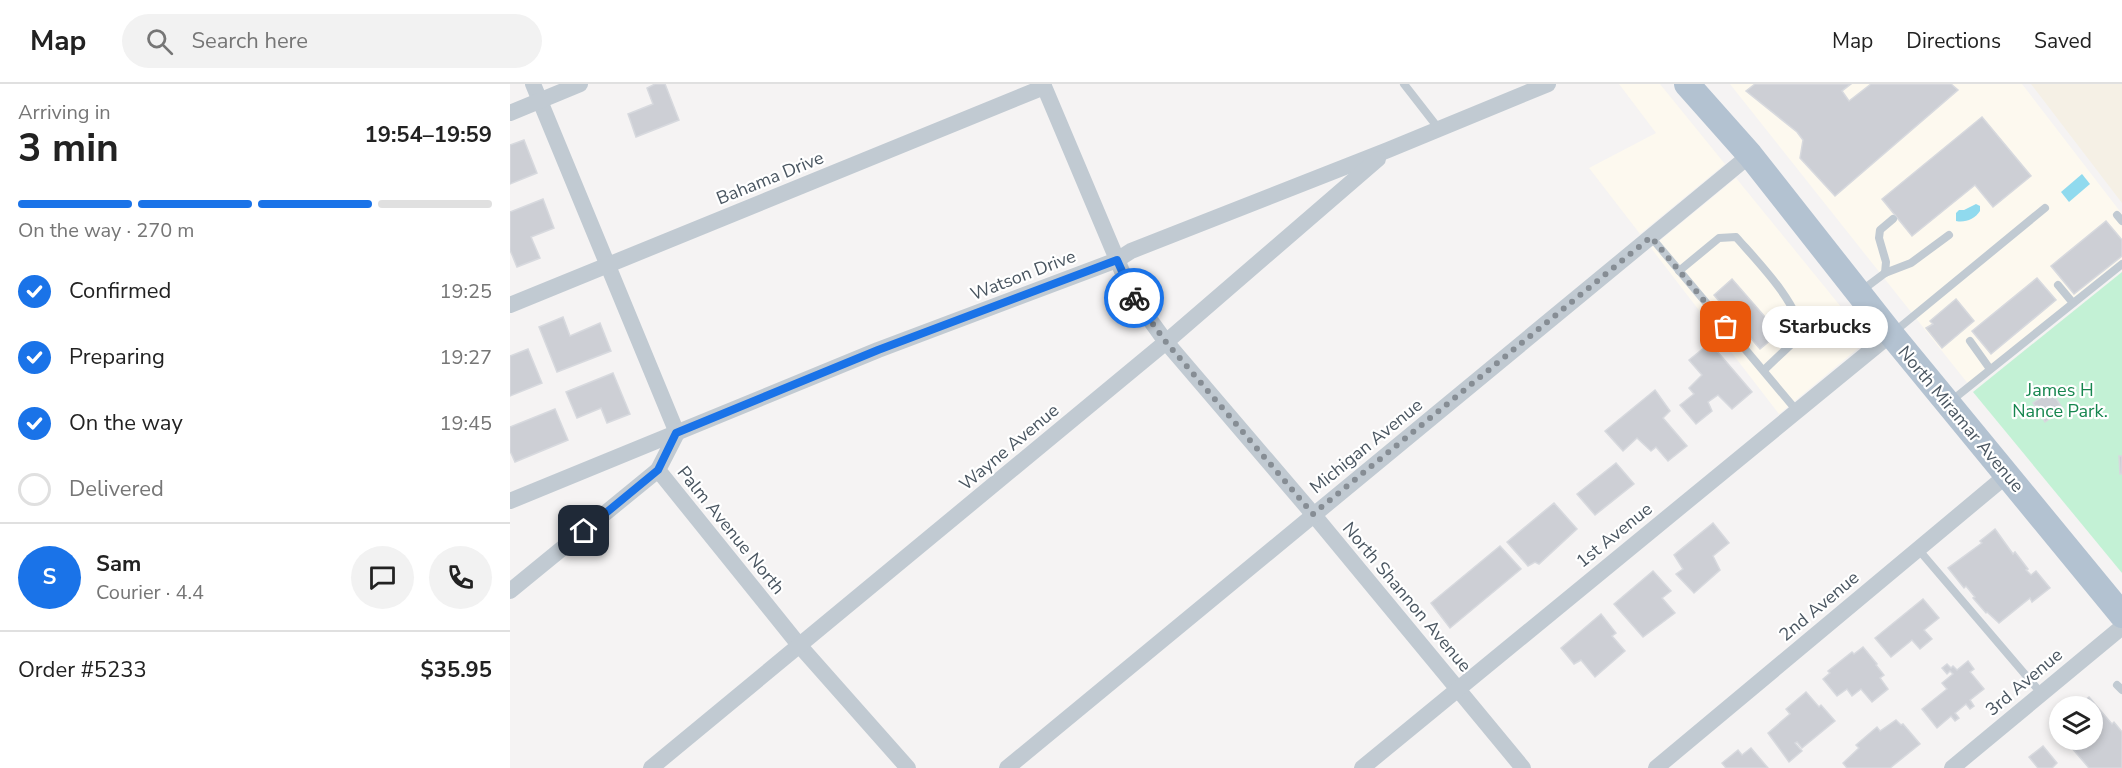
<!DOCTYPE html>
<meta charset="utf-8">
<style>
:root{--surface:#fff;--page:#f2f2f2;--text:#222;--muted:#767676;--line:#e0e0e0;--accent:#1a73e8}
body{margin:0;font-family:"Nunito Sans",sans-serif;background:var(--page);color:var(--text);height:100vh;display:flex;flex-direction:column;font-size:22px;white-space:nowrap}
*{box-sizing:border-box;margin:0}
p{font-size:20px;color:var(--muted)}
.icon{flex:none;width:33px;height:33px;fill:none;stroke:currentColor;stroke-width:2;stroke-linecap:round;stroke-linejoin:round}
.map{position:relative;flex:1;overflow:hidden}
.side{display:flex;flex-direction:column;background:var(--surface);width:510px}
.side>*{flex:none}
.fabs{position:absolute;left:1539px;top:612px;display:grid;gap:12px}
.fabs a{display:grid;place-items:center;width:54px;height:54px;border-radius:50%;background:var(--surface);box-shadow:0 3px 9px #0003;font-size:30px}
.pin{position:absolute;display:grid;place-items:center;width:51px;height:51px;color:#fff;margin:-26px;border-radius:12px;box-shadow:0 3px 9px #0006}
.courier{position:absolute;display:grid;place-items:center;width:60px;height:60px;margin:-30px;border:4px solid #1a73e8;border-radius:50%;background:#fff;color:#222;box-shadow:0 2px 8px #0007}
.bubble{position:absolute;height:42px;border-radius:21px;background:var(--surface);box-shadow:0 3px 9px #0003;font-size:20px;font-weight:700;line-height:42px;text-align:center}
.head em{font-style:normal;font-weight:700}
.head div{display:flex;flex-direction:column-reverse}
.head{display:flex;align-items:center;justify-content:space-between;height:102px;padding:0 18px}
h1{font-size:39px;font-weight:700;line-height:45px}
.bar{display:grid;grid-template-columns:repeat(4,1fr);gap:9px 6px;align-content:center;height:72px;padding:0 18px}
.bar i{height:8px;border-radius:4px;background:var(--line)}
.bar .selected{background:var(--accent)}
.bar p{grid-column:span 4}
.line{display:flex;align-items:center;gap:15px;padding:0 18px;border-top:2px solid var(--line)}
.line div{flex:1}
.round{display:grid;place-items:center;flex:none;width:63px;height:63px;border-radius:32px;background:var(--page)}
ol{padding:0 18px;list-style:none}
li{display:flex;align-items:center;gap:18px;height:66px}
li p{margin-inline-start:auto}
li .icon{padding:6px;border-radius:50%;background:var(--accent);color:#fff;stroke-width:4}
li:last-child{color:var(--muted)}
li i{width:33px;height:33px;border:3px solid var(--line);border-radius:50%}
header{display:flex;align-items:center;gap:36px;box-sizing:border-box;height:84px;padding:0 30px;background:var(--surface);border-bottom:2px solid var(--line)}
header strong{font-size:28px}
nav{display:flex;gap:33px;margin-inline-start:auto;font-size:21px}
.search{width:420px;height:54px;background:var(--page);display:flex;align-items:center;gap:15px;box-sizing:border-box;padding:0 21px;border-radius:33px;color:var(--muted);font-size:22px}
main{display:flex;flex:1;min-height:0}
.map>svg:first-child{display:block}
.commercial{fill:#fdf9ef}
.green{fill:#c3f1d5}
.sand{fill:#f5f0e5}
.water{fill:#90daee}
.building{fill:#cdcfd5;stroke:#d7d9de;stroke-width:1.5}
.lines{fill:none;stroke-linecap:round;stroke-linejoin:round}
.service{stroke:#c1cad2;stroke-width:8}
.minor{stroke:#c1cad2;stroke-width:16}
.primary{stroke:#b3c2d1;stroke-width:26}
.done{stroke:#868d94;stroke-width:6;stroke-dasharray:0 10.8}
.route{stroke:#1a73e8;stroke-width:8}
.labels{text-anchor:middle;stroke-width:4.5;stroke-linejoin:round;paint-order:stroke}
.street-label{font-size:18px;fill:#4a5661;stroke:#fff}
.park-label{font-size:18px;fill:#17864f;stroke:#fff}
</style>
<header>
<strong>Map</strong>
<div class="search"><svg class="icon" aria-label="search" viewBox="0 0 24 24"><circle cx="10" cy="10" r="6"/><path d="M15 15l6 6"/></svg>Search here</div>
<nav><a>Map</a><a>Directions</a><a>Saved</a></nav>
</header>
<main>
<section class="side">
<div class="head"><div><h1>3 min</h1><p>Arriving in</p></div><em>19:54–19:59</em></div>
<div class="bar"><i class="selected"></i><i class="selected"></i><i class="selected"></i><i></i><p>On the way · 270 m</p></div>
<ol>
<li><svg class="icon" aria-label="check" viewBox="0 0 24 24"><path d="M5 12l5 5 9-10"/></svg>Confirmed<p>19:25</p></li>
<li><svg class="icon" aria-label="check" viewBox="0 0 24 24"><path d="M5 12l5 5 9-10"/></svg>Preparing<p>19:27</p></li>
<li><svg class="icon" aria-label="check" viewBox="0 0 24 24"><path d="M5 12l5 5 9-10"/></svg>On the way<p>19:45</p></li>
<li><i></i>Delivered</li>
</ol>
<div class="line" style="height:108px"><b class="round" style="background:var(--accent);color:#fff">S</b><div><b>Sam</b><p>Courier · 4.4</p></div><a class="round"><svg class="icon" aria-label="chat" viewBox="0 0 24 24"><path d="M4 5h16v11H9l-5 4z"/></svg></a><a class="round"><svg class="icon" aria-label="phone" viewBox="0 0 24 24"><path d="M5 4h4l2 5-3 2q2 4 5 5l2-3 5 2v4C11 20 4 13 5 4z"/></svg></a></div>
<div class="line" style="height:78px"><div>Order #5233</div><b>$35.95</b></div>
</section>
<div class="map">
<svg width="1612" height="684" viewBox="0 0 1612 684">
<rect width="100%" height="100%" fill="#f5f3f3"/>
<!-- commercial -->
<g class="commercial">
<polygon points="1109,0 1150,0 1215,80 1130,150 1079,84 1146,49"/>
<polygon points="1220,0 1512,0 1612,130 1612,178 1459,301"/>
<polygon points="1226,94 1358,256 1269,330 1141,164"/>
</g>
<!-- green -->
<polygon class="green" points="1612,188 1612,489 1463,308"/>
<!-- sand -->
<polygon class="sand" points="1521,0 1612,0 1612,119"/>
<!-- water -->
<g class="water">
<polygon points="1572,90 1580,100 1559,118 1551,108"/>
<path d="M1466,120l4,2v5c-5,8 -15,12 -24,10v-8l3,-3h5z"/>
</g>
<!-- building -->
<g class="building">
<polygon points="145,0 155,0 169,36 126,53 118,30 143,20 137,4"/>
<polygon points="1245,0 1341,0 1332,7 1339,17 1361,0 1441,0 1448,6 1325,112 1290,74 1293,56 1287,48 1236,7"/>
<polygon points="1472,33 1521,92 1483,123 1465,101 1402,152 1372,115"/>
<polygon points="14,56 27,89 0,100 0,61"/>
<polygon points="33,115 44,144 21,153 30,174 7,183 0,166 0,128"/>
<polygon points="1596,137 1612,156 1612,172 1564,210 1541,182"/>
<polygon points="1527,194 1546,216 1481,270 1462,247"/>
<polygon points="1222,195 1269,249 1250,265 1204,211"/>
<polygon points="1446,215 1464,237 1432,264 1416,244 1423,240 1420,237"/>
<polygon points="53,233 60,252 90,239 101,267 47,288 29,243"/>
<polygon points="1200,259 1242,308 1222,325 1208,311 1198,318 1202,327 1186,340 1170,321 1184,310 1179,304 1192,291 1179,276"/>
<polygon points="18,265 32,299 0,312 0,272"/>
<polygon points="103,289 120,330 97,339 91,324 67,334 56,308"/>
<polygon points="1145,306 1160,327 1153,334 1177,362 1158,377 1146,363 1141,367 1127,354 1113,367 1095,347"/>
<polygon points="1541,307 1553,325 1535,338 1523,319"/>
<polygon points="45,325 58,356 5,378 0,367 0,343"/>
<polygon points="1609,372 1612,372 1612,390 1610,390"/>
<polygon points="1106,379 1124,400 1085,431 1067,410"/>
<polygon points="1044,419 1067,445 1029,480 1025,478 1018,482 997,458"/>
<polygon points="1203,439 1219,459 1203,472 1210,486 1184,509 1166,490 1173,485 1164,471"/>
<polygon points="1485,445 1503,470 1505,468 1518,485 1516,486 1521,491 1526,487 1540,504 1522,518 1520,514 1489,539 1477,528 1476,529 1463,514 1465,513 1456,502 1454,504 1438,484 1472,459 1470,457"/>
<polygon points="990,462 1011,485 940,544 921,519"/>
<polygon points="1143,487 1161,507 1152,514 1165,529 1133,553 1104,520"/>
<polygon points="1413,515 1429,534 1414,546 1422,555 1410,565 1402,556 1381,573 1365,554"/>
<polygon points="1091,530 1106,549 1102,552 1115,567 1085,593 1071,576 1064,580 1051,564"/>
<polygon points="1353,563 1367,580 1366,581 1374,591 1370,594 1378,605 1362,618 1351,605 1342,612 1337,605 1327,612 1313,595 1320,589 1318,587 1342,568 1344,570"/>
<polygon points="1458,577 1464,585 1460,588 1474,605 1460,616 1464,622 1460,625 1456,620 1445,629 1449,634 1445,637 1441,632 1427,644 1412,625 1437,605 1432,599 1443,590 1440,587 1437,590 1432,584 1437,580 1441,584 1443,582 1447,586"/>
<polygon points="1296,608 1309,623 1311,621 1325,637 1292,664 1287,658 1285,659 1292,667 1279,678 1258,649 1280,630 1276,625"/>
<polygon points="1579,613 1602,640 1604,638 1612,648 1612,684 1579,684 1555,656 1582,656 1582,622 1567,622"/>
<polygon points="1386,636 1391,641 1393,640 1410,660 1380,684 1337,684 1333,679 1349,664 1346,661 1367,643 1370,647"/>
<polygon points="1550,637 1550,649 1544,642"/>
<polygon points="1533,662 1547,679 1542,684 1528,684 1519,673"/>
<polygon points="1241,664 1258,684 1216,684 1212,679 1228,666 1232,671"/>
</g>
<g class="lines">
<!-- service -->
<g class="service">
<polyline points="894,0 929,45"/>
<polyline points="1607,131 1612,137"/>
<polyline points="1141,153 1287,327"/>
<path d="M1169,187l40,-33 17,-1c20,23 64,67 65,98l-37,35"/>
<polyline points="1375,189 1376,178 1369,154 1370,146 1383,135"/>
<polyline points="1548,201 1563,219"/>
<polyline points="1351,207 1375,189 1401,179 1439,151"/>
<polyline points="1384,248 1535,124"/>
<polyline points="1460,257 1480,285"/>
<polyline points="1441,317 1612,180"/>
<polyline points="1408,465 1531,609"/>
<polyline points="1607,601 1612,606"/>
</g>
<!-- minor -->
<g class="minor">
<polyline points="23,0 167,349 148,386 289,561 398,684"/>
<polyline points="533,0 622,211 656,258 803,430 1013,684"/>
<polyline points="0,29 70,0"/>
<polyline points="0,221 534,3"/>
<polyline points="0,417 368,266 607,176 621,167 878,66 1038,0"/>
<polyline points="0,507 148,386"/>
<polyline points="141,684 656,258 868,75"/>
<polyline points="497,684 1240,71"/>
<polyline points="852,684 1381,250"/>
<polyline points="1146,684 1497,391"/>
<polyline points="1442,684 1612,543"/>
</g>
<!-- primary -->
<polyline class="primary" points="1177,0 1240,71 1381,250 1612,531"/>
</g>
<g class="lines">
<!-- done -->
<polyline class="done" points="624,214 656,258 803,430 1141,153 1216,243"/>
<!-- route -->
<polyline class="route" points="74,447 148,386 166,349 368,266 607,176 624,214"/>
</g>
<g class="labels">
<!-- street labels -->
<g class="street-label">
<text transform="translate(260 94) rotate(-22)" y="6">Bahama Drive</text>
<text transform="translate(513 191) rotate(-21)" y="6">Watson Drive</text>
<text transform="translate(1451 335) rotate(50)" y="6">North Miramar Avenue</text>
<text transform="translate(856 362) rotate(-39)" y="6">Michigan Avenue</text>
<text transform="translate(499 363) rotate(-40)" y="6">Wayne Avenue</text>
<text transform="translate(221 446) rotate(51)" y="6">Palm Avenue North</text>
<text transform="translate(1104 451) rotate(-39)" y="6">1st Avenue</text>
<text transform="translate(897 513) rotate(50)" y="6">North Shannon Avenue</text>
<text transform="translate(1309 522) rotate(-40)" y="6">2nd Avenue</text>
<text transform="translate(1514 598) rotate(-40)" y="6">3rd Avenue</text>
</g>
<!-- park labels -->
<g class="park-label">
<text x="1550" y="312">James H<tspan x="1550" dy="21">Nance Park.</tspan></text>
</g>
</g>
</svg>
<div class="fabs">
<a><svg class="icon" aria-label="layers" viewBox="0 0 24 24"><path d="M12 4l9 5-9 5-9-5zM3 14l9 5 9-5"/></svg></a>
</div>
<div class="pin" style="left:1216px;top:243px;background:#ea580c"><svg class="icon" aria-label="bag" viewBox="0 0 24 24"><path d="M5 8h14l-1 12H6zM9 8a3 3 0 0 1 6 0"/></svg></div>
<div class="pin" style="left:74px;top:447px;background:#1f2937"><svg class="icon" aria-label="home" viewBox="0 0 24 24"><path d="M3 11l9-7 9 7M6 9v11h12V9"/></svg></div>
<div class="courier" style="left:624px;top:214px"><svg class="icon" aria-label="bike" viewBox="0 0 24 24"><circle cx="6" cy="16" r="4"/><circle cx="18" cy="16" r="4"/><path d="M6 16l4-8h5l3 8M10 8l3 8H6M13 5h3"/></svg></div>
<div class="bubble" style="left:1252px;top:222px;width:126px">Starbucks</div>
</div>
</main>
